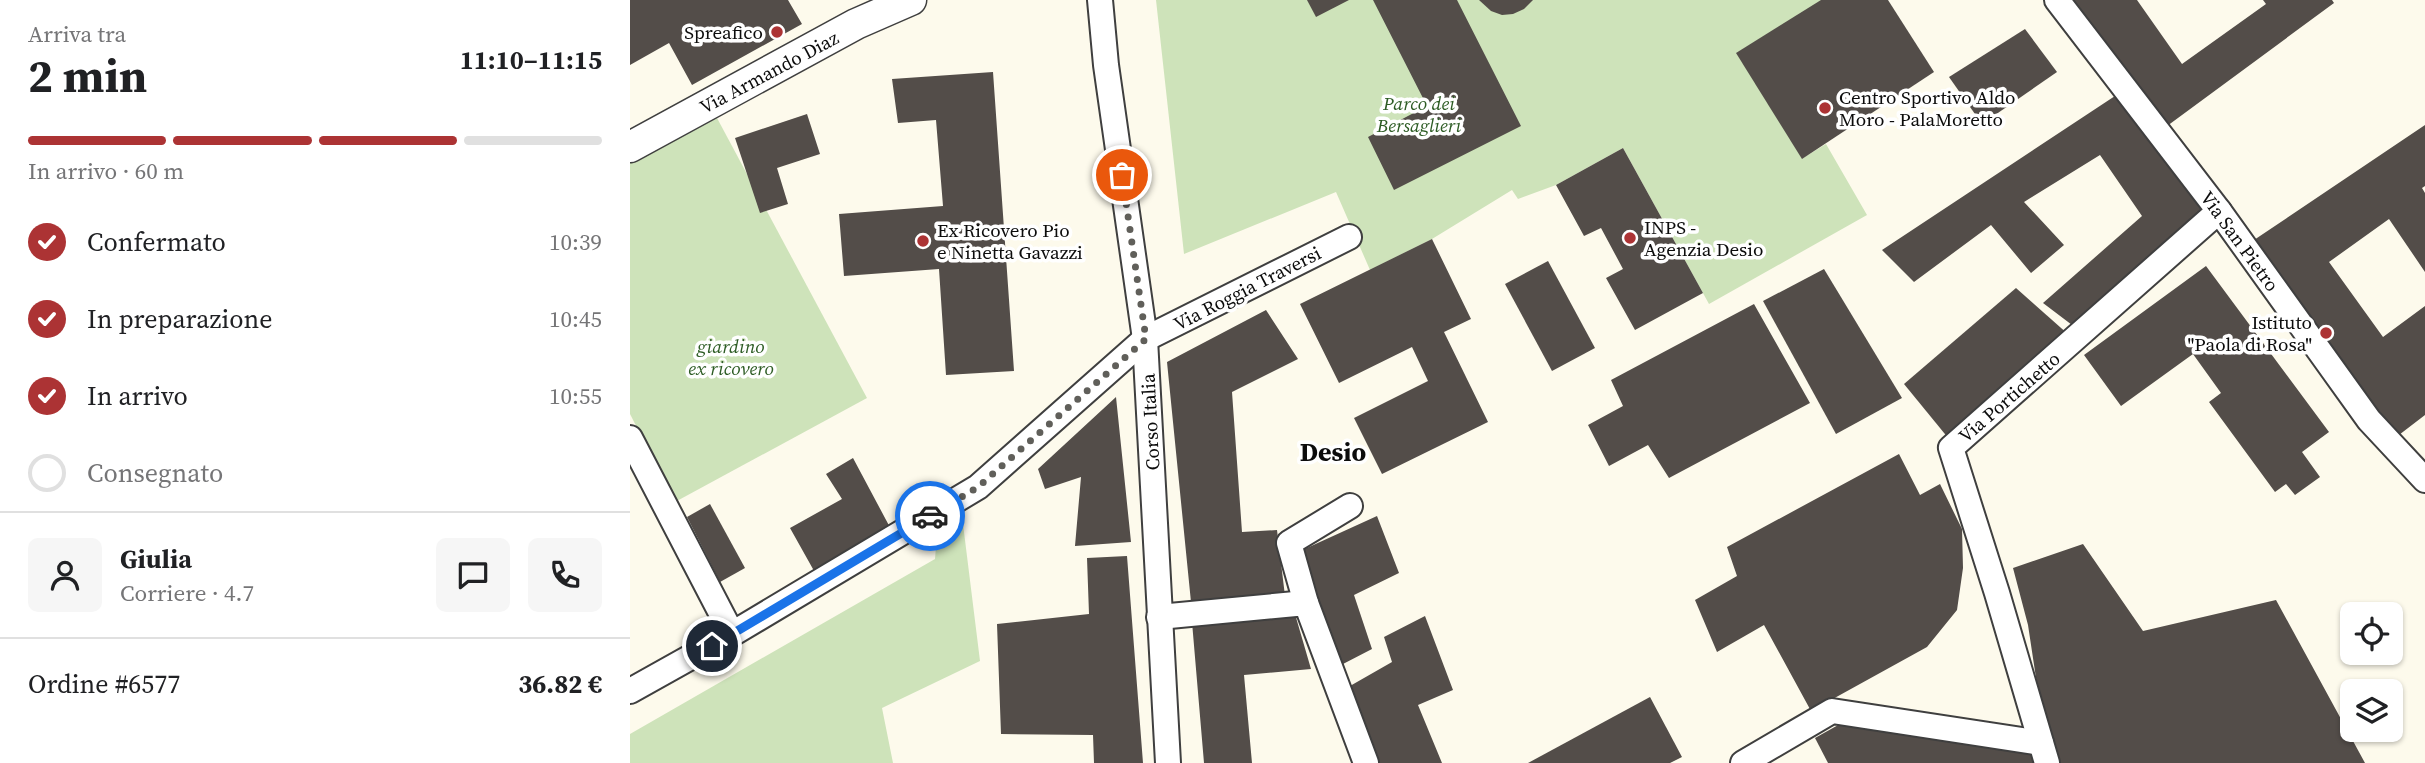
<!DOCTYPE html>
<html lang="it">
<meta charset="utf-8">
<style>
:root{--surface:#fff;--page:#f6f6f6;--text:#202124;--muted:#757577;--line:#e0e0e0;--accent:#ac3334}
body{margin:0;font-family:"Source Serif 4",serif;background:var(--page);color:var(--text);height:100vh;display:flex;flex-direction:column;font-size:26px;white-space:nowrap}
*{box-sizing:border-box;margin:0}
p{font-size:23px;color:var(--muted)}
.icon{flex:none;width:38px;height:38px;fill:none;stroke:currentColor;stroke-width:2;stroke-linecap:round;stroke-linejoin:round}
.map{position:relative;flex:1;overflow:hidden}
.side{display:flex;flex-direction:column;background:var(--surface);width:630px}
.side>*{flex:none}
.fabs{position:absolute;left:1710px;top:602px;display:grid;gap:14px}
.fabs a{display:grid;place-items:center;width:63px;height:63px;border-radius:10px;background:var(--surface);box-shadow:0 2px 5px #0004;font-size:35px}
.pin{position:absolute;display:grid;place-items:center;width:60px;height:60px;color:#fff;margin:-30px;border:4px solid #fff;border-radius:50%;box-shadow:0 2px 7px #0007}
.courier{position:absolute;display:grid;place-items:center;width:70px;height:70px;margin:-35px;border:5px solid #1a73e8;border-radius:50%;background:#fff;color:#222;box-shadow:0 2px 9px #0007}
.headline em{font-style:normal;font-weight:700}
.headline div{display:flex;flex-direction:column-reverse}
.headline{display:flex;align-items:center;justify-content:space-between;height:119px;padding:0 28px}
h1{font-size:46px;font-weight:700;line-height:52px}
.bar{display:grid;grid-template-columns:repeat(4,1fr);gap:10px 7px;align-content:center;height:84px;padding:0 28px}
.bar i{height:9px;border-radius:5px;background:var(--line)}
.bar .current{background:var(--accent)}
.bar p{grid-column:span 4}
.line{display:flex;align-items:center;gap:18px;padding:0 28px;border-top:2px solid var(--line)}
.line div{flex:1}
.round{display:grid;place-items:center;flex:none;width:74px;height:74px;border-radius:10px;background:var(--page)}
ol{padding:0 28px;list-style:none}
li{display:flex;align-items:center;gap:21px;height:77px}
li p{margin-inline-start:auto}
li .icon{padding:7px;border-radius:50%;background:var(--accent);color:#fff;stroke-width:4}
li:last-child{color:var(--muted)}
li i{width:38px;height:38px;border:4px solid var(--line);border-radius:50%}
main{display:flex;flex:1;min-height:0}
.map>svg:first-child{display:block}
.green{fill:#cee3ba}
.building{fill:#534d49}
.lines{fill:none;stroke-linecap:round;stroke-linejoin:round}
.minor-casing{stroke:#3f3f3f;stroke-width:28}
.tertiary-casing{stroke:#3f3f3f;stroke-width:33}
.minor{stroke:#fff;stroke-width:24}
.tertiary{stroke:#fff;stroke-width:30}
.done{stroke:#605f5a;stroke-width:7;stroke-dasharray:0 12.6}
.route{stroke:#1a73e8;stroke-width:9}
.poi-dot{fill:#ac3334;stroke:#fff;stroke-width:2.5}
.labels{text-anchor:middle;stroke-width:7;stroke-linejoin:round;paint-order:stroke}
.poi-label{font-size:19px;fill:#0c0c0c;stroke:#fff;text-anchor:start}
.street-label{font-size:19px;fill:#0c0c0c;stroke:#fff}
.park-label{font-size:19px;font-style:italic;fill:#2d5c24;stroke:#fff}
.district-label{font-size:26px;font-weight:bold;fill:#0c0c0c;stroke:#fff}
</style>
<main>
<section class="side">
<div class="headline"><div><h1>2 min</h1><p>Arriva tra</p></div><em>11:10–11:15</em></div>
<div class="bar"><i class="current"></i><i class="current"></i><i class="current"></i><i></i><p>In arrivo · 60 m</p></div>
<ol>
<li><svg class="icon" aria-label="check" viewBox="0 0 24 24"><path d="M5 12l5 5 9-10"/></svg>Confermato<p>10:39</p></li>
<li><svg class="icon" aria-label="check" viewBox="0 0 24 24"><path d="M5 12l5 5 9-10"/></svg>In preparazione<p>10:45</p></li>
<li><svg class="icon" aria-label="check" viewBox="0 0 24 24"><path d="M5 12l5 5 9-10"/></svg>In arrivo<p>10:55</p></li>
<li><i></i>Consegnato</li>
</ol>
<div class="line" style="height:126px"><a class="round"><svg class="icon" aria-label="person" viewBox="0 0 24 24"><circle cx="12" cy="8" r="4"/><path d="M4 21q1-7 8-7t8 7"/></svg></a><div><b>Giulia</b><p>Corriere · 4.7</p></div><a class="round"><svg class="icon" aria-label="chat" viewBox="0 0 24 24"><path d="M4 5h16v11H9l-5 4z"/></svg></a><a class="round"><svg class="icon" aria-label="phone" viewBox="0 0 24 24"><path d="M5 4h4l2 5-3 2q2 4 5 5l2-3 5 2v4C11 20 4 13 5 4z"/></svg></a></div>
<div class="line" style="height:91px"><div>Ordine #6577</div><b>36.82 €</b></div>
</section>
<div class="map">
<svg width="1795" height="763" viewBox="0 0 1795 763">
<rect width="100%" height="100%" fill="#fdfaec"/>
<!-- green -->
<g class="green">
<polygon points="526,0 1191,0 1173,158 1196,144 1237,215 1079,304 993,148 926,185 888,199 882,190 802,239 740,270 706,192 554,254"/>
<polygon points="87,118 237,398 45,502 0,414 0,163"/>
<polygon points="333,524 350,661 252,708 263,763 0,763 0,734 305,559 307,534"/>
</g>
<!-- building -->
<g class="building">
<polygon points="0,0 158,0 172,24 62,85 39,43 0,65"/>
<polygon points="677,0 719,0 686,17"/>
<polygon points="743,0 827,0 891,126 764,190 738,137 797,106"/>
<polygon points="849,0 903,0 894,9 883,14 872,15 861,11"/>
<polygon points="1191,0 1258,0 1304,72 1172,159 1106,53"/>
<polygon points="1436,0 1507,0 1552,64 1636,4 1633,0 1702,0 1704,3 1533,129"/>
<polygon points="1395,29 1427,72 1352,124 1319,77"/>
<polygon points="363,72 384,371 316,375 309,269 214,276 209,214 313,206 306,120 268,123 262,79"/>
<polygon points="1488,94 1580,211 1446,328 1413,303 1512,216 1470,155 1394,202 1434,245 1401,273 1361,225 1284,282 1252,250"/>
<polygon points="177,114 190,154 147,168 158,204 130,213 105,138"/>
<polygon points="1795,125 1795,186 1792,188 1795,193 1795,272 1759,219 1699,262 1753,337 1795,306 1795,415 1765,438 1624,240"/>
<polygon points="993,148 1073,293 1005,330 976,278 993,269 971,228 954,236 926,185"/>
<polygon points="802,239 841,319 814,332 858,422 752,474 724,418 798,381 782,347 709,383 670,304"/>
<polygon points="918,261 965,348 922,371 875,284"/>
<polygon points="1576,266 1699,432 1672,452 1690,477 1665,495 1656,484 1645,492 1579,402 1591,393 1563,354 1491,406 1454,355"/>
<polygon points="1194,269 1272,398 1206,434 1133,301"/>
<polygon points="1386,288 1439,335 1319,439 1274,384"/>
<polygon points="1124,304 1180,403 1039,478 1018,445 979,466 958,425 993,406 981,380"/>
<polygon points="636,310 668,359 602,392 612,532 647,530 655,596 561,602 537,362"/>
<polygon points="486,397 501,542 445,546 451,477 415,489 408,469"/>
<polygon points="1269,454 1290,495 1310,484 1332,529 1333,568 1327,610 1297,647 1181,711 1134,625 1087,652 1065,600 1107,576 1097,547"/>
<polygon points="223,458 263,533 188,578 160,528 212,499 196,474"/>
<polygon points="80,504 115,568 90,582 57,517"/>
<polygon points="747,516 769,573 724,595 742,649 713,664 668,552"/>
<polygon points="1453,544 1513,631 1646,600 1735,763 1424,763 1416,744 1398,625 1383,568"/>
<polygon points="497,556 513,763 464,763 463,735 371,734 367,624 459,614 457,558"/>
<polygon points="665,614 681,669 614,675 622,763 574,763 562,622"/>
<polygon points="795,616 823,690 788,705 812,763 749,763 720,686 762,662 754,637"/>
<polygon points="1020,697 1052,757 1040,763 898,763"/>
<polygon points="1210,724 1406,747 1411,763 1198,763 1185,738"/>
</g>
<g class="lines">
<defs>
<g id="minor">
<polyline points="470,0 476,65 515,339 538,763"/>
<polyline points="1427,0 1589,211 1739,420 1795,480"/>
<polyline points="0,438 102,634"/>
<polyline points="676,603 659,543 720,506"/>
<polyline points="529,617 676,603 736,763"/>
<polyline points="0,691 102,634 348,487 515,339 719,237"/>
<polyline points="1113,763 1202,711 1411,743"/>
<polyline points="1417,763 1367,593 1321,448 1589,211"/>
</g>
<polyline id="tertiary" points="0,147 226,24 281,0"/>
</defs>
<!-- minor casing -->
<use href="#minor" class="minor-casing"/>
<!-- tertiary casing -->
<use href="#tertiary" class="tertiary-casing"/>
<!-- minor -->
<use href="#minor" class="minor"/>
<!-- tertiary -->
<use href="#tertiary" class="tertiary"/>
</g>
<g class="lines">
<!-- done -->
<polyline class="done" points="300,516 348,487 516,339 492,175"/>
<!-- route -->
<polyline class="route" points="82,646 300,516"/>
</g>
<!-- markers -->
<g class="poi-dot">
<circle cx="147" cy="32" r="7"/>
<circle cx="1195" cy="108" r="7"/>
<circle cx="1000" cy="238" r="7"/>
<circle cx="293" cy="241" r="7"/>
<circle cx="1696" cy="333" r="7"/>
</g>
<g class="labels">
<!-- poi labels -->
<g class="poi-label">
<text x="133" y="39" text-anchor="end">Spreafico</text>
<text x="1209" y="104">Centro Sportivo Aldo<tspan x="1209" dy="22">Moro - PalaMoretto</tspan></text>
<text x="1014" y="234">INPS -<tspan x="1014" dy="22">Agenzia Desio</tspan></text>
<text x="307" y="237">Ex Ricovero Pio<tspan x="307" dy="22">e Ninetta Gavazzi</tspan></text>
<text x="1682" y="329" text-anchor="end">Istituto<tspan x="1682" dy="22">"Paola di Rosa"</tspan></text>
</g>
<!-- street labels -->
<g class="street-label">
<text transform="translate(139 72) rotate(-28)" y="7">Via Armando Diaz</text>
<text transform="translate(1610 241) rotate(54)" y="7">Via San Pietro</text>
<text transform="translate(617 288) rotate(-27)" y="7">Via Roggia Traversi</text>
<text transform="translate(1379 397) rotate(-41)" y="7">Via Portichetto</text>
<text transform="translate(520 422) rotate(-93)" y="7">Corso Italia</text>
</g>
<!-- park labels -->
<g class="park-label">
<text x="789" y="110">Parco dei<tspan x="789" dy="22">Bersaglieri</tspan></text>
<text x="101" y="353">giardino<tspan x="101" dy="22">ex ricovero</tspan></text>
</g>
<!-- district labels -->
<g class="district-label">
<text x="703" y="461">Desio</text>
</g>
</g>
</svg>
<div class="fabs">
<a><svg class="icon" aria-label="locate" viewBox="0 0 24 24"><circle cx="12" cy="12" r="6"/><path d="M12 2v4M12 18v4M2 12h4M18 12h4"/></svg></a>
<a><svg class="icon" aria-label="layers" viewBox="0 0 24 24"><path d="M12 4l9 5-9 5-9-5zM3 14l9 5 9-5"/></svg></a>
</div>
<div class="pin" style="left:492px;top:175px;background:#ea580c"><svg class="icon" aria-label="bag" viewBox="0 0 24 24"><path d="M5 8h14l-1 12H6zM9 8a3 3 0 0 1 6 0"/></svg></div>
<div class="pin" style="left:82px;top:646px;background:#1f2937"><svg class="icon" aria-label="home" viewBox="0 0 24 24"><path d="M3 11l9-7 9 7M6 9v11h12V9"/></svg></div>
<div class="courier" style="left:300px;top:516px"><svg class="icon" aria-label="car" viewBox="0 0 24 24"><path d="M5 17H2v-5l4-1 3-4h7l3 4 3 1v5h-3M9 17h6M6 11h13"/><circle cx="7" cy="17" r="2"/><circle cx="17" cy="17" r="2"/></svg></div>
</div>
</main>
